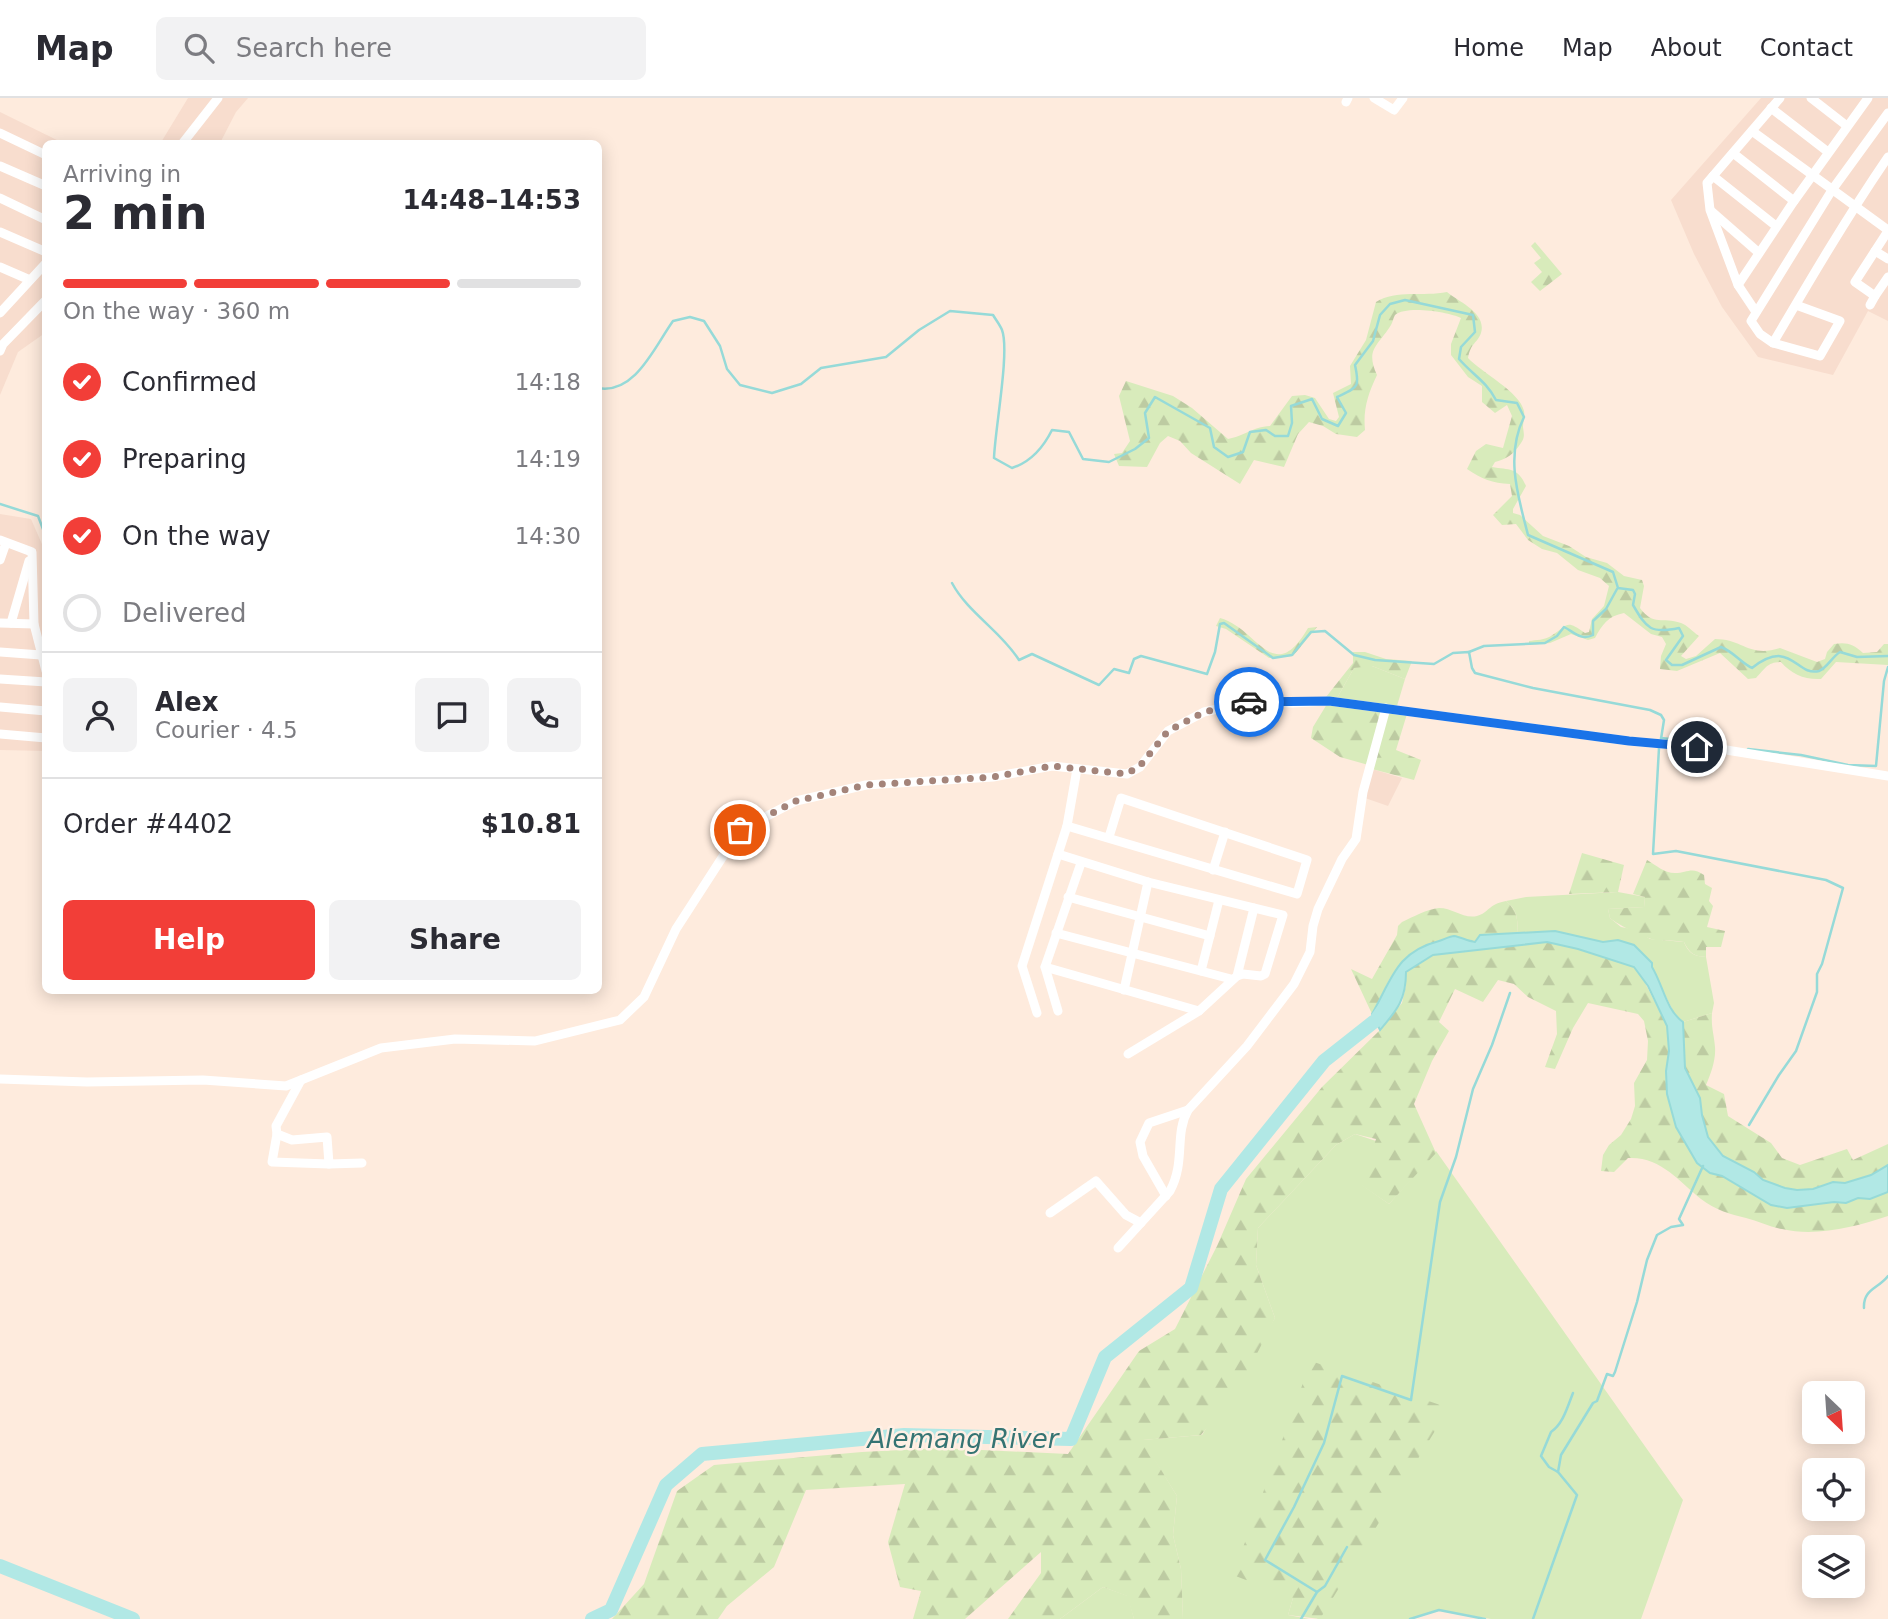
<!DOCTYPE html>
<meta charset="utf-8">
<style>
:root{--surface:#fff;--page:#f2f2f3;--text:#2b2b33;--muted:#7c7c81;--line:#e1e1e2;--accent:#f23e38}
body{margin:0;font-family:"DejaVu Sans",sans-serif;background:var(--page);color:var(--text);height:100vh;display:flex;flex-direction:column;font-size:26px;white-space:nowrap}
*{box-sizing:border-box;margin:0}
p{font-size:23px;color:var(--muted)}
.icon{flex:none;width:38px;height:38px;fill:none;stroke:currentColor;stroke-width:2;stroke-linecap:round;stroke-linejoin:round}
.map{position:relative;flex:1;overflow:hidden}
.sheet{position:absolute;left:42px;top:42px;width:560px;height:854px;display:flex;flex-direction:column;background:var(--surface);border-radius:10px;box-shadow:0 4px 18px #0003}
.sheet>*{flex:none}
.needle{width:46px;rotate:155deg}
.fabs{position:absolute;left:1802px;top:1283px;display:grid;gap:14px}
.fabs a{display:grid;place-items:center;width:63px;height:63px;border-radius:10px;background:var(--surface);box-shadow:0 4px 18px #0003;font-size:35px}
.pin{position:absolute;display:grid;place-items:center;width:60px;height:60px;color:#fff;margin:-30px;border:4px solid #fff;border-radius:50%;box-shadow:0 2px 7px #0007}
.courier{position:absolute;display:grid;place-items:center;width:70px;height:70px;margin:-35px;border:5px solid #1a73e8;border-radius:50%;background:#fff;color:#222;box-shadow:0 2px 9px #0007}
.head em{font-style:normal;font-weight:800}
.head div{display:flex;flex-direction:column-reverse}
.head{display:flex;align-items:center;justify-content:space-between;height:119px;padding:0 21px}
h1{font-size:46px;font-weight:800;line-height:52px}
.bar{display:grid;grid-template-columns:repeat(4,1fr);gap:10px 7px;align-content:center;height:84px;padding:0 21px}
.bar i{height:9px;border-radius:5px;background:var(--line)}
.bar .on{background:var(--accent)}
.bar p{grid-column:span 4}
.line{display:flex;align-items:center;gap:18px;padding:0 21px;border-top:2px solid var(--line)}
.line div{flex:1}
.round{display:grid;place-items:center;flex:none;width:74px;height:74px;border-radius:10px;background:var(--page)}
ol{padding:0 21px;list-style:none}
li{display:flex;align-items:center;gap:21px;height:77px}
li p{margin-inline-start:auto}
li .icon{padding:7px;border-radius:50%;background:var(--accent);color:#fff;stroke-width:4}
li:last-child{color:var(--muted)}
li i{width:38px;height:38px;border:4px solid var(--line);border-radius:50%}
.primary-button{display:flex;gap:14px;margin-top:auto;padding:14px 21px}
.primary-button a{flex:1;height:80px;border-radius:10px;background:var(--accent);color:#fff;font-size:28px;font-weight:800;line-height:80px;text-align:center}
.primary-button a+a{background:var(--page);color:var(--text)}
header{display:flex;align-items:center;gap:42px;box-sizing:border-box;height:98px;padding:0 35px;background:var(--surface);border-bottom:2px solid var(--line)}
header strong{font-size:33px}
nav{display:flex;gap:38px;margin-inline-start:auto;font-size:24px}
.search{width:490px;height:63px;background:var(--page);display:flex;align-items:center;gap:18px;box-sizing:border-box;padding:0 24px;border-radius:10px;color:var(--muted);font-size:26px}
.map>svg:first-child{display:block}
.residential{fill:#f8ddce}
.grass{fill:#d8ebbb}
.forest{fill:url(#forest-firs)}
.water{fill:#b1e8e5;stroke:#96dad8;stroke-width:2}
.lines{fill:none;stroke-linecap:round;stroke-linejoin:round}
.stream{stroke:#96dad8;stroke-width:2.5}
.river{stroke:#b1e8e5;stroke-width:14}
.minor{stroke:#fff;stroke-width:9}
.done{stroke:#a4847a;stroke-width:7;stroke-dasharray:0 12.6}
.route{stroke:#1a73e8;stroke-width:9}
.labels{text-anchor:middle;stroke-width:5;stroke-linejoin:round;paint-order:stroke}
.water-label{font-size:26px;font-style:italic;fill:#357473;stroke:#fff0e5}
</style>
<header>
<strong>Map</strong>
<div class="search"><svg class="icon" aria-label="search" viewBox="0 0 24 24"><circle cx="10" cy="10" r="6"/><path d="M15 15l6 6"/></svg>Search here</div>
<nav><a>Home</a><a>Map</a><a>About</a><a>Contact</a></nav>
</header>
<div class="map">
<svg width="1888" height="1521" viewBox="0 0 1888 1521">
<defs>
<pattern id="forest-firs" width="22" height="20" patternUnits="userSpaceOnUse" patternTransform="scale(1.75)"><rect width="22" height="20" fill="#d8ebbb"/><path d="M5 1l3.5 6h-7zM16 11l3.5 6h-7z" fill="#bdcba2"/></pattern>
</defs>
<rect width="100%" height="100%" fill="#feebdd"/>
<!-- residential -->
<g class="residential">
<polygon points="188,0 248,0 236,14 220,45 160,46"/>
<polygon points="1761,0 1888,0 1888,223 1868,213 1833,277 1758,259 1722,209 1694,156 1671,102"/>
<polygon points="0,14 63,45 46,46 45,235 18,254 0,297"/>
<polygon points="0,416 31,421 45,453 46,653 0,652"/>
<polygon points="1372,671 1402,680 1388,708 1365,700"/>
</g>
<!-- grass -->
<g class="grass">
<polygon points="1362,568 1372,568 1405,581 1397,608 1337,600 1354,570"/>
<path d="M1618,794l27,5 -1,10 -36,2 2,9 11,9 15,3 14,9 34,3c5,12 10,14 22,15l8,46 -2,10 -29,9 -7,-5 -29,-59 -29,-18 -15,2 -48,-11 -38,3c1,-13 1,-24 -11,-33l20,-4z"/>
<polygon points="1355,1036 1376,1043 1362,1087 1389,1106 1436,1053 1683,1402 1641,1521 1491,1521 1439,1512 1410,1521 1318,1521 1293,1500 1288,1517 1309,1521 1183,1521 1181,1471 1173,1437 1177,1398 1142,1342 1202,1337 1275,1220 1256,1167 1258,1130 1336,1047"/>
<polygon points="1103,1489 1128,1498 1134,1521 1060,1521"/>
</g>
<!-- forest -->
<g class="forest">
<polygon points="1535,144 1562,176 1540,193 1531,184 1542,174 1534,165 1541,160 1531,148"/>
<path d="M1447,194c12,10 40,21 34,41 -4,11 -10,9 -13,25 13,14 52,34 56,53 1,5 -1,11 -1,16 1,8 2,10 -2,16 -7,11 -14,16 -26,19l-3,5c17,3 26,0 34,19l-13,23v4l7,2 23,21 26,10 17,11 21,6 17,13 18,4 2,6 -4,22c14,19 22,8 41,15 6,2 12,9 18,13l-18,20 5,3 10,-3 19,-17c28,0 34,19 65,9l37,14 8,-3 2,-7 7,-8c13,-2 19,0 29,9l14,-1 7,-8h4v21l-52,-3 -15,17c-16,1 -30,-5 -40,-17 -14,0 -16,7 -25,16l-8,1 -28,-26 -43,18 -17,-2 1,-13 5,-12 -4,-7 -11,-3 -27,-21c-16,3 -22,12 -29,25l-7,2 -17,-6 -21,9 -21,2v-4c7,-1 16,-1 22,-5 18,-11 14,-17 34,-3l4,-1 3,-13 12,-13 5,-20 -9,-8 -22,-8 -21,-17 -15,-4 -14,-9 -12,-16 -14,1 -9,-10 19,-19 -2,-12c-18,-1 -28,-5 -43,-15l9,-18 10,-7 17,4 9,-32 -5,-11 -12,8 -13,-11v-16l-14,-9 -17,-22v-11l10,-26c-12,-6 -55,-13 -66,-3 -2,3 -2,7 -4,10 -13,21 -26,24 -14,50 -9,19 -14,34 -12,55l-8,7 -21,-3 -13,-8 -14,-4 -11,12 -14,33 -30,-7 -14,24 -49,-31 -11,-12 -12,-5 -8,7 -13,24 -28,-1 -5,-12 8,-1 8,-12 -11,-45 7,-15 47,15 19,12 36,31c17,-3 24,-12 42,-13l22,-30 13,-1 10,3 14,21 7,2 3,-4 -6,-24 18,-9 -1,-18 16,-26 10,-38c21,-13 47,-5 71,-10z"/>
<path d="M1220,520c38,10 53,70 88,10l9,-1 -24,29 -24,2 -43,-29 -10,-3z"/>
<polygon points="1353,554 1365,554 1386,561 1412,563 1405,581 1372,568 1354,570 1337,600 1326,599 1353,565"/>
<polygon points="1327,606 1407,616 1396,652 1421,662 1414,682 1372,671 1372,668 1340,659 1311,640 1313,629"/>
<polygon points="1582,755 1624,767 1618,794 1569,796"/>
<path d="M1647,762c9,5 17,13 28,13 12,0 17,-7 29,2l1,9 7,4 -3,13 4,5 -6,21 18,4 -4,16h-15v10c-12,-1 -16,-3 -22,-15 -10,-2 -19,-1 -29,-2 -10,-2 -37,-15 -45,-22l-2,-9 36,-2 1,-10 -12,-3z"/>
<path d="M1506,803c12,9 12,20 11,33l-37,1 -5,7 -10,-1 -11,-5 -11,4 -53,38 -18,36 -21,-45 21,10 25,-44 1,-9 4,-4c11,-5 25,-13 37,-14 14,0 24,11 38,8 12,-3 11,-12 29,-15z"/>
<path d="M1547,844l31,7 56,18 6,6 27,53 2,25 -3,20 44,102 12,3 49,29 16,3 47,-6 12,1 12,-5 12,1 18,-7v24c-33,11 -72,21 -106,13 -12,-2 -24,-8 -36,-11 -16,-4 -31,-8 -45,-19 -22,-18 -41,-43 -73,-41l-14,14 -13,-1 2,-16 6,-10 12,-10 10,-16 4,-13 -1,-23 13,-23 1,-19 -4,-20 -6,-7 -50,-11 -15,25 -18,41 -10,-2 12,-33 -1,-23 -28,-14 -14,-13 -16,-4 -15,22 -28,-13 -16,33 10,9 -17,30 -18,43 22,49 -47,51 -28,-19 15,-46 -21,-5 -19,11 -78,83 -2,37 19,53 -37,73 -37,44 -58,5 34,56 -4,39 8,34 2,50h-49l-7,-23 -24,-9 -43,32h-52l33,-46v-21l-76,67h-52l8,-28 -21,-4 -12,-45 17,-58 -99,6 -32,77 -47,39 -9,13h-106l32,-35 33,-93 37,-26 148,-13 79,-4 127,6 71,-103 36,-22 42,-83 29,-67 76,-92 58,-57 22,-27 4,-18v-13l27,-17z"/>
<path d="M1712,915c-1,15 2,21 3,34 1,13 -4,26 -9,38l18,9 4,22 43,27 11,15 18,7 47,-16 6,11 35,-16v21l-17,10 -26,8 -12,-1 -20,7 -16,1 -12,-2 -22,-8 -9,-8 -31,-16 -15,-19 -6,-22 -2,-17 -15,-30 -2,-46z"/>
<polygon points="1311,1263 1449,1310 1320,1521 1288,1517 1293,1500 1233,1477"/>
</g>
<!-- water -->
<path class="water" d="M1555,833l48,11 15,-2 16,5 18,18v4c11,18 14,43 31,55l2,46 15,30 2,17 6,22 15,19 31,16 9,8 22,8 12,2 16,-1 20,-7 12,1 26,-8 17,-10v27l-18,7 -12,-1 -12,5 -12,-1 -47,6 -16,-3 -49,-29 -12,-3 -13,-10 -21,-36 -9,-33 -1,-23 3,-20 -2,-25 -19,-40 -14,-19 -56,-18 -31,-7 -114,13 -27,17c0,28 -9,38 -26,58l-8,-16c20,-35 24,-62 67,-73 4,-1 11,-5 15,-5 7,1 13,5 21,6l5,-7z"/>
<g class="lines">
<!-- stream -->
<g class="stream">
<path d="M598,290c37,7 57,-42 75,-67l17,-4 14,4 16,25 7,23 13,16 32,8 29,-9 20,-16 65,-11 33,-27 31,-19 43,4c3,5 7,10 9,15 8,21 -7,99 -8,128l18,10c19,-6 31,-20 40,-38l17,2 14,27 26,3 26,-13 14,-11 -4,-25 10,-16 55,31 4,19 14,10 15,-5 7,-20 16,-2 9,6h13l4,-13 -1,-17 21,-7 10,20 16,7 8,-13 -9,-16c21,-10 23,-9 18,-32l18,-24 7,-26 10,-11 15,-4 68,15 2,17 -14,15 -2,12c14,16 27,22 37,41l21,3 7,14c-19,39 -6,79 4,118l85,37 5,16 15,2 2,4 -2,11c14,24 18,29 46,23l4,8 -17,24 6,5h10l39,-18c13,5 19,15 31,21 39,-31 44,9 67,3 8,-3 13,-14 21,-19l17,5 31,-1"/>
<polyline points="0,406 38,418 46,439"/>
<path d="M952,485c16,30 49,48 67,77l13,-6 67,31 15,-16 15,4 5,-14 7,-3 66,18 8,-22 5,-28 4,-1 49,35 19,-3 19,-23 14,-1 29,24 21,5 59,4 19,-11 16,-1 3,16 3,5 58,15 117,22 11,5 3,5 -3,19"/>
<path d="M1469,554l15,-6 61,-3 12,-7 7,-9c10,5 17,14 29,8v-14l13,-12 11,-20"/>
<polyline points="1661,640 1717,646"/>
<polyline points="1659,650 1653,756 1676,753 1826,782 1843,790 1822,866 1817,876 1817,894 1796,953 1779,977 1749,1027"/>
<polyline points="1748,651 1801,657 1848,667 1876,668 1884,583 1888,569"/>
<path d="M1864,1210c-1,-19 14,-19 24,-32"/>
<path d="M1558,1374l-9,-5 -8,-11 10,-24c12,-8 16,-24 22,-39"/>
<polyline points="1317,1494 1265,1462 1294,1409 1324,1345 1342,1278 1411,1302 1440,1104 1456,1059 1473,991 1492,947 1510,895"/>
<polyline points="1301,1521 1317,1494 1325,1488 1347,1449"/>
<polyline points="1410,1521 1439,1512 1485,1521"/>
<polyline points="1533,1521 1577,1397 1558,1374 1561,1357 1593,1305 1597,1303 1607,1276 1613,1278 1615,1274 1637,1204 1647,1162 1657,1137 1671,1129 1683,1127 1679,1121 1703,1068"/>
</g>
<!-- river -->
<g class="river">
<polyline points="0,1468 133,1521"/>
<polyline points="592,1521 611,1512 666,1387 702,1356 904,1337 1071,1341 1105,1259 1191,1190 1221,1091 1324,963 1376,922 1386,908"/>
</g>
<!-- minor -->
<g class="minor">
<polyline points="1374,0 1394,12 1403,0"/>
<polyline points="1780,0 1707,85 1710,112 1738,187 1794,103 1868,0"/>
<polyline points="1811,0 1847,28"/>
<polyline points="1346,4 1348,0"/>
<polyline points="1771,10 1828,54"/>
<polyline points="1752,33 1888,132"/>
<polyline points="0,35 46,57"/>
<polyline points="182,46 218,0"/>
<polyline points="1733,55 1794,103"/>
<polyline points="0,68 46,88"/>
<polyline points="1713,78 1776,128"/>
<polyline points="0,100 46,122"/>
<polyline points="1711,113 1759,155"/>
<polyline points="1888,133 1855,184 1875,198 1888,179"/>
<polyline points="0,134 46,154"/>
<polyline points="1875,153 1888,161"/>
<polyline points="0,169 30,182"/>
<polyline points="1738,187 1756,214"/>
<path d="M1796,207l44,16 -20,35 -47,-13c37,-63 74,-126 115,-186"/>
<polyline points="1870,207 1875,198"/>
<polyline points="0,215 46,165"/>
<polyline points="1773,245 1760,236 1751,223 1832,92 1888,15"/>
<polyline points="0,253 3,246 46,202"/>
<polyline points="0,442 32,454 34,526 46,573"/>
<polyline points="0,462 6,445"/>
<polyline points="0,525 34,526"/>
<polyline points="11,525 29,463"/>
<polyline points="0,554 41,557"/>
<polyline points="0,581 46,584"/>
<polyline points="0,609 46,613"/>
<polyline points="0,636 46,640"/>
<polyline points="1067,728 1297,796 1307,762 1121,700 1109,739"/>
<polyline points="1213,772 1225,734"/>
<polyline points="1068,799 1210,838"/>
<polyline points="1056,835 1231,881"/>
<polyline points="1045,869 1199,913 1237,878 1243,876 1261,878 1265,876 1283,817 1148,784 1058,756"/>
<polyline points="1201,873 1219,802"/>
<polyline points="1237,878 1254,810"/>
<polyline points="1124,892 1148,784"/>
<polyline points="1058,913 1045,869 1081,765"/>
<polyline points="1037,915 1022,868 1067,728 1077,671"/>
<polyline points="1128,956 1199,913"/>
<polyline points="0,981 87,984 203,982 286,988 381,950 455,941 535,943 620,922 644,899 676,831 740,732 796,703 866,687 993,679 1052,668 1127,676 1140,669 1168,633 1204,614 1253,603 1292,605 1329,603 1629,643 1720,651 1888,678"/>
<polyline points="301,982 276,1028 277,1036 292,1042 327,1039 329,1066 362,1065"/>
<polyline points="277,1036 272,1064 329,1066"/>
<polyline points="1166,1098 1143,1058 1140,1044 1149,1025 1188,1012"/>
<polyline points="1050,1115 1096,1083 1126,1117 1141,1125"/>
<path d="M1118,1150l52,-57c16,-30 4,-56 18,-81l59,-64 47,-62 16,-32 3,-26 5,-17 24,-50 14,-20 7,-47 23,-84"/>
</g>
</g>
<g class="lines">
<!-- done -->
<polyline class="done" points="740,732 796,703 866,687 993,679 1052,668 1126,676 1139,669 1168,633 1204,614 1249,604"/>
<!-- route -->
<polyline class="route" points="1249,604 1329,603 1629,643 1697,649"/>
</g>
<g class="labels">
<!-- water labels -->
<g class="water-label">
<text x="963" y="1350">Alemang River</text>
</g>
</g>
</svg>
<div class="fabs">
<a><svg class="needle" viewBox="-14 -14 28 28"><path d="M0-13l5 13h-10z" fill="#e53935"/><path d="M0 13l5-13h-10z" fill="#7c7c81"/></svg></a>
<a><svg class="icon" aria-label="locate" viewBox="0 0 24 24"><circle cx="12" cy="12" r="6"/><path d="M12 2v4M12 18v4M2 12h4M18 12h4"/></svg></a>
<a><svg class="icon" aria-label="layers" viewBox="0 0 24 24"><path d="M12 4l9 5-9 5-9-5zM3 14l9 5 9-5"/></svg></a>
</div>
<div class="pin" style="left:740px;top:732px;background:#ea580c"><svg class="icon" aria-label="bag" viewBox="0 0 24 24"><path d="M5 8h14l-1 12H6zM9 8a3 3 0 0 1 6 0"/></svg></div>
<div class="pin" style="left:1697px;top:649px;background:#1f2937"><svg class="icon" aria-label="home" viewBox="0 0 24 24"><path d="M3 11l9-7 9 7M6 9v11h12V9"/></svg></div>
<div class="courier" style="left:1249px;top:604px"><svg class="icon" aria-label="car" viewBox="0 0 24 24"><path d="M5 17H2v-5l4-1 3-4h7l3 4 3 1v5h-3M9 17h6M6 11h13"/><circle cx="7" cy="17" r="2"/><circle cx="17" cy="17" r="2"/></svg></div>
<section class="sheet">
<div class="head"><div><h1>2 min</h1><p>Arriving in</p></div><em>14:48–14:53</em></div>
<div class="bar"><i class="on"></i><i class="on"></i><i class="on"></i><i></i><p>On the way · 360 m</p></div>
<ol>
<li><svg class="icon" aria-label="check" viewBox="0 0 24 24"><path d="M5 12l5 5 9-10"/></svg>Confirmed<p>14:18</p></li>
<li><svg class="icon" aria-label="check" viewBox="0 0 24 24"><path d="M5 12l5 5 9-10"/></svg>Preparing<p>14:19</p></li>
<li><svg class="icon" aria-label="check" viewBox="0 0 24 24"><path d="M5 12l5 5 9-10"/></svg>On the way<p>14:30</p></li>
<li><i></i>Delivered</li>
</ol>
<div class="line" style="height:126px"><a class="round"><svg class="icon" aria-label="person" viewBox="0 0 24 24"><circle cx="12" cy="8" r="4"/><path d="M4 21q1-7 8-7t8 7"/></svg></a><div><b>Alex</b><p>Courier · 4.5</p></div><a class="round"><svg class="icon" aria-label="chat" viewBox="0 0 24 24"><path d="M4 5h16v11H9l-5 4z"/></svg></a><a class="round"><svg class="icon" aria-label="phone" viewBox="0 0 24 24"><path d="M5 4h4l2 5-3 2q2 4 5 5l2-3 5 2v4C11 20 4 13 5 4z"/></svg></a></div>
<div class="line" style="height:91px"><div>Order #4402</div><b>$10.81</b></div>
<div class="primary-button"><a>Help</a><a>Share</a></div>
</section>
</div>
